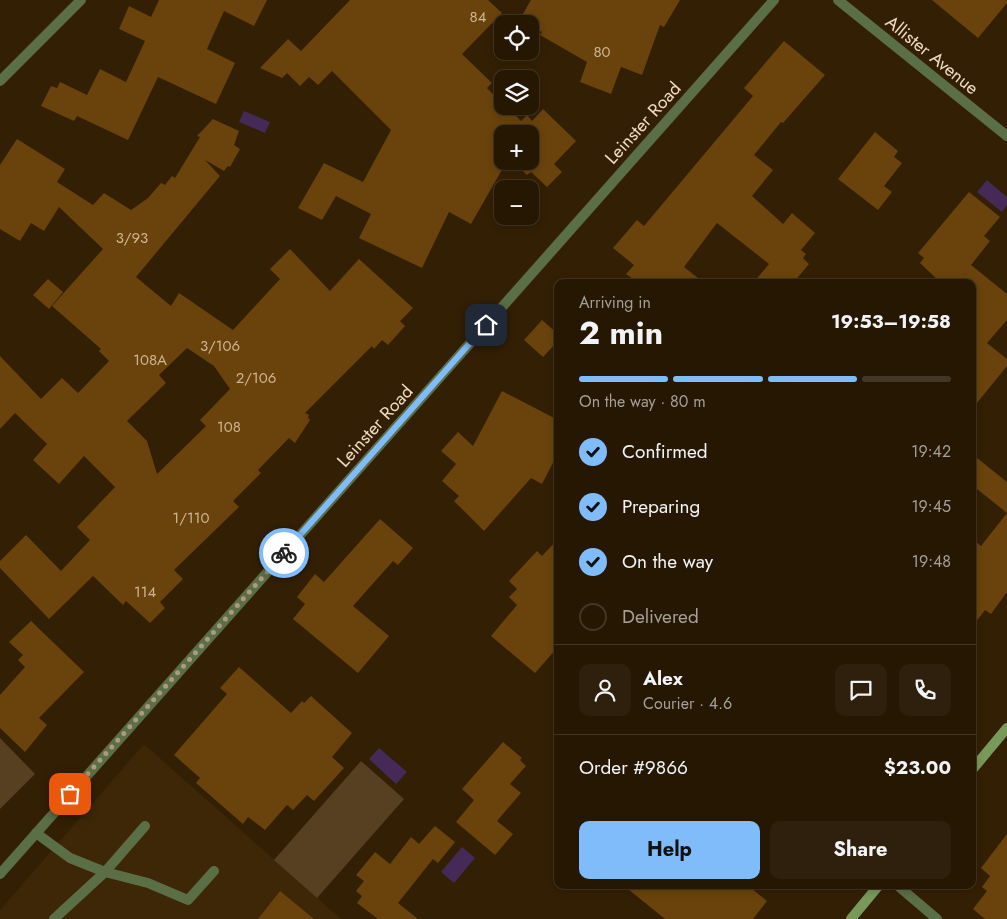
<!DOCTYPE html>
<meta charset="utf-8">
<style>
:root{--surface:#261703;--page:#2e200d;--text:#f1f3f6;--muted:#a49f9a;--line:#423625;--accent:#81bcfa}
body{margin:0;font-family:Jost,sans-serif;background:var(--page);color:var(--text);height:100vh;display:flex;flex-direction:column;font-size:19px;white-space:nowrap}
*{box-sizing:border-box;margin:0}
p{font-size:16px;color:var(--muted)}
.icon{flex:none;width:28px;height:28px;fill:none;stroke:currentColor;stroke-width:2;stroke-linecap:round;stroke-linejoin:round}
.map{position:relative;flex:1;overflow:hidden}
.drawer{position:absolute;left:554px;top:279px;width:422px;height:610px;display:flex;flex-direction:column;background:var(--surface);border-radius:10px;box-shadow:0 2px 8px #0003,0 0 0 1px var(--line)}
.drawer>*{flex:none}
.buttons{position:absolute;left:494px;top:15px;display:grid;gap:10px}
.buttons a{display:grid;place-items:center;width:45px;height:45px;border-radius:10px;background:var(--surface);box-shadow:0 2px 8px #0003,0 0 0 1px var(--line);font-size:25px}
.pin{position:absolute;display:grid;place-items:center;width:42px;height:42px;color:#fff;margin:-21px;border-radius:10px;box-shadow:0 2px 8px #0006}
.courier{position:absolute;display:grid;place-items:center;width:50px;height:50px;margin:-25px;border:4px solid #81bcfa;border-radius:50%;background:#fff;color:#222;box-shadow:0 1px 6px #0007}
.summary em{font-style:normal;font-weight:700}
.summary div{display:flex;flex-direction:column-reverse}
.summary{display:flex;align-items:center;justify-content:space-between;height:85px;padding:0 25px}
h1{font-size:32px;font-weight:700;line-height:38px}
.bar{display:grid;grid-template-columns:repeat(4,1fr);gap:8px 5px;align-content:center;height:60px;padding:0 25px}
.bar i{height:6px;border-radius:4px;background:var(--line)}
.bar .on{background:var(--accent)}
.bar p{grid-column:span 4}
.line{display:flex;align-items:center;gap:12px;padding:0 25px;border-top:1px solid var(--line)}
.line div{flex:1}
.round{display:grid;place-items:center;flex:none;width:52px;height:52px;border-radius:10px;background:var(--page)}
ol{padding:0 25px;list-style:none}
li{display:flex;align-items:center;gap:15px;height:55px}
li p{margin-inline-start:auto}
li .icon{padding:5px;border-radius:50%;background:var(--accent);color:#111;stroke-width:4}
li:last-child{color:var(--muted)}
li i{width:28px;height:28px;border:2px solid var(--line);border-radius:50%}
.button{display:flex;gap:10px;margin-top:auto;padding:10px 25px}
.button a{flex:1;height:58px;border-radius:10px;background:var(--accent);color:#111;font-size:20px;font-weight:700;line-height:58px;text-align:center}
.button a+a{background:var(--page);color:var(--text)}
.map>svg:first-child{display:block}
.built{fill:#3e2706}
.green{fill:#573f22}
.water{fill:#452a57}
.building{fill:#69430b;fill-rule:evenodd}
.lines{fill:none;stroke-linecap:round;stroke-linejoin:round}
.service{stroke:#5b6f47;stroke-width:10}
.minor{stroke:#5b6f47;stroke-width:10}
.secondary{stroke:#799959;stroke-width:10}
.done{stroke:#ae997e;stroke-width:5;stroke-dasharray:0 9}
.route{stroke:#81bcfa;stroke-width:6}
.labels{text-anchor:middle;stroke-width:4;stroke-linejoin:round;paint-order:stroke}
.number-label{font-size:15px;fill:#cfb493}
.street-label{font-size:18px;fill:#f1dac0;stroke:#331f04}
</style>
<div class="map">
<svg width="1007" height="919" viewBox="0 0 1007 919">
<rect width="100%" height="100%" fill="#331f04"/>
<!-- built -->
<polygon class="built" points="144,744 341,919 0,919 0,910"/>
<!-- green -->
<g class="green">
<polygon points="0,738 35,774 0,809"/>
<polygon points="361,761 404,799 317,898 274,860"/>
</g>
<!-- water -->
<g class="water">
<polygon points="244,111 270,122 265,133 239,122"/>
<polygon points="987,180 1007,197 1007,205 1002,212 977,192"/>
<polygon points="379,748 407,772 396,784 369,759"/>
<polygon points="462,847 475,858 454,883 441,872"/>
</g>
<!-- building -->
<g class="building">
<polygon points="159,0 267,0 254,26 224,11 207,49 235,63 216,104 158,77 128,140 77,116 74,121 41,106 51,86 57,88 60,82 87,95 100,69 126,82 145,41 119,29 129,6 151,17"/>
<polygon points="350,0 488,0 502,13 462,54 492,83 487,88 502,103 502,106 506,106 521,121 527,115 532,121 543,109 576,141 554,164 562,172 547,187 531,172 527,175 513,161 530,161 530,134 502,134 502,161 507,161 471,224 449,212 422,268 359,238 371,214 336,196 322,220 298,208 324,163 363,182 391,130 332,71 318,85 309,77 300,86 287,73 282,78 260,68 288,39 301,51"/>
<polygon points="531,0 680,0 664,27 660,25 642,75 621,67 611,94 580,82 587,62 540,35 542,32 520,19"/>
<polygon points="932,0 1007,0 1007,3 978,38"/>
<polygon points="784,41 825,75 783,123 781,122 754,155 773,170 752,196 783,224 792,213 815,233 801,250 806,254 803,258 809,264 794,282 754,282 769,264 717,223 684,267 703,282 637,282 626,274 634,265 613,248 637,220 644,226 753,96 744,88"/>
<path d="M213,119l26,12 -5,14 6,4 -10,18 -2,-1 -4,5 -19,-11 15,16 -84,101 35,29 8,-13 54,37 47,-51 -10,-10 20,-20 40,42 29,-32 54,49 -13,13 5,5 -17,19 -6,-5 -8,9 -2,-3 -67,67 4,2 -1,3 2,2 -15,23 -6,-5 -31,32 3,3 -28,28 6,6 -65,63 9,9 -23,23 5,6 -15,15 -24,-22 -3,4 -30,-29 -44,43 -49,-51v-7l26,-26 35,36 29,-31 -13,-13 38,-40 -31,-31 -25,28 -26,-24 14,-16 -32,-31 -15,16v-73l41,43 21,-21 16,15 31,-32 -10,-10 2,-2 -49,-43 51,-57 -44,-42 -15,24 -13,-8 -11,18 -20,-12v-64l17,-26 48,30 -8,13 36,23 11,-12 27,17 17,-12 13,-15 4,2 7,-9 3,2 25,-41 -3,-1zM187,348l27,18 16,23 -30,31 6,6 -49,48 -10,-33 -20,-20 39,-38 -7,-8z"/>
<polygon points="875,132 898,151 894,157 902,163 884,186 892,192 878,210 838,179"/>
<polygon points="969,192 1000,217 984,236 990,241 971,265 1007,294 1007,320 987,343 1007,359 1007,366 972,409 972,282 940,282 920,263 924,258 918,253"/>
<polygon points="48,279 63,292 49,309 33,295"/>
<polygon points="542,320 558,334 558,341 543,357 524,340"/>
<polygon points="502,391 558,420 558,453 542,484 531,478 484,531 454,501 459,496 442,481 456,464 441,451 458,432 473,446"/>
<polygon points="972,454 1007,482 1007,513 972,485"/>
<polygon points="1007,513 1007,592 991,614 985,610 972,627 972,539 981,546"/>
<polygon points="380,519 413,548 398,565 393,561 353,606 389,636 358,673 293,619 305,604 297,597 315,574 324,582"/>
<polygon points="558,539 558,647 535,673 491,636 517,605 509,597 517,589 509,581 537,551 542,556"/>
<polygon points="31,621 84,672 39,718 47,725 25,752 0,728 0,695 25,667 18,660 23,655 9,642"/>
<polygon points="239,667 291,713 302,701 304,703 311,696 352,733 332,757 344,768 314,801 307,795 293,810 287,805 265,830 248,817 243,824 196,783 200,778 174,755 227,694 220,688"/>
<polygon points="503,742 522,758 520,760 526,766 510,784 521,793 497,821 513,834 495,855 456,822 474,800 462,789"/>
<polygon points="435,826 455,842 438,863 433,859 398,903 418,919 378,919 357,903 362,896 356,891 364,881 356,875 375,852 390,864 411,837 419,844"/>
<polygon points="1007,834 1007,919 985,919 973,909 987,891 982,887 990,876 981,868"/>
<polygon points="623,885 747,885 767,901 753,919 665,919"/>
<polygon points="280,891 314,919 258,919"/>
</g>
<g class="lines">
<!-- service -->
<g class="service">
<polyline points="36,833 70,858 105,872 148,883 188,900 214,871"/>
<polyline points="897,885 937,919"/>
<polyline points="54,919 105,872 145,826"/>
</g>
<!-- minor -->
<g class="minor">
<polyline points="838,0 1007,136"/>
<polyline points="0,81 81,0"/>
<polyline points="0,874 774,0"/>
</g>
<!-- secondary -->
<g class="secondary">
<polyline points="972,770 1007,728"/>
<polyline points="851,919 879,885"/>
</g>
</g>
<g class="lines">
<!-- done -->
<polyline class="done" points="70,794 284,553"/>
<!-- route -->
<polyline class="route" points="284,553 486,325"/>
</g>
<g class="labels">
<!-- number labels -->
<g class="number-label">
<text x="478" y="22">84</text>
<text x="602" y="57">80</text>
<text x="132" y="243">3/93</text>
<text x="220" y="351">3/106</text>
<text x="150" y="365">108A</text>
<text x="256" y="383">2/106</text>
<text x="229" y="432">108</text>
<text x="191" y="523">1/110</text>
<text x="145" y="597">114</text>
</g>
<!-- street labels -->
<g class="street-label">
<text transform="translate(932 55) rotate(39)" y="6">Allister Avenue</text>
<text transform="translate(643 123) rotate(-48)" y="6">Leinster Road</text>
<text transform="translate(375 426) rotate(-48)" y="6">Leinster Road</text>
</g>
</g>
</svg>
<div class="buttons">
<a><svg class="icon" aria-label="locate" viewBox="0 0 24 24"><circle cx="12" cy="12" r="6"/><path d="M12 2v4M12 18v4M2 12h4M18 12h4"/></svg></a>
<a><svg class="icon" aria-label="layers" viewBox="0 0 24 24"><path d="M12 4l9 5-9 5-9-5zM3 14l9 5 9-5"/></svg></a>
<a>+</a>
<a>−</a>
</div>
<div class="pin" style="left:70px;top:794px;background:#ea580c"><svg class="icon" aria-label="bag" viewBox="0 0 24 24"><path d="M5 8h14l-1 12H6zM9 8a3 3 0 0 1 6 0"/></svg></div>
<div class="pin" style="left:486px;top:325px;background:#1f2937"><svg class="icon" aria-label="home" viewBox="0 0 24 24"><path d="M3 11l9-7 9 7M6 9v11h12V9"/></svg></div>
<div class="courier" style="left:284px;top:553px"><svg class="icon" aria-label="bike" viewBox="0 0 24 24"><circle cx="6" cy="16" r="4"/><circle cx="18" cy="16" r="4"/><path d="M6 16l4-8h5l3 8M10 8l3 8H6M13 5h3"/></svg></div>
<section class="drawer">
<div class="summary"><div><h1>2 min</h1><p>Arriving in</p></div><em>19:53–19:58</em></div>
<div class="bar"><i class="on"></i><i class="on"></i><i class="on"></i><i></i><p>On the way · 80 m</p></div>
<ol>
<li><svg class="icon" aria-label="check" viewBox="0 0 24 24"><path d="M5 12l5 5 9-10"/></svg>Confirmed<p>19:42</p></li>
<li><svg class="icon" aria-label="check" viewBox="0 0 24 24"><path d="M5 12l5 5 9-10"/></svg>Preparing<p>19:45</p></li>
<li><svg class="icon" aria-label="check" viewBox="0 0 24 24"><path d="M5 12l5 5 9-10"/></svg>On the way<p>19:48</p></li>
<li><i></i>Delivered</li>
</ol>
<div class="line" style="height:90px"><a class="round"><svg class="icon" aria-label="person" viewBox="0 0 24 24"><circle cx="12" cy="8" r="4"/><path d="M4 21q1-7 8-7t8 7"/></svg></a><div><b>Alex</b><p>Courier · 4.6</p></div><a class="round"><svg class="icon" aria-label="chat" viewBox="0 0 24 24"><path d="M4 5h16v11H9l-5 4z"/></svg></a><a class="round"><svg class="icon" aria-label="phone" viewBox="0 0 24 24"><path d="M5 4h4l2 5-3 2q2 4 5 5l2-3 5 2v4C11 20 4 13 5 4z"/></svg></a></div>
<div class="line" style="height:65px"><div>Order #9866</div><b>$23.00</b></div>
<div class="button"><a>Help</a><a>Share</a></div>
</section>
</div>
